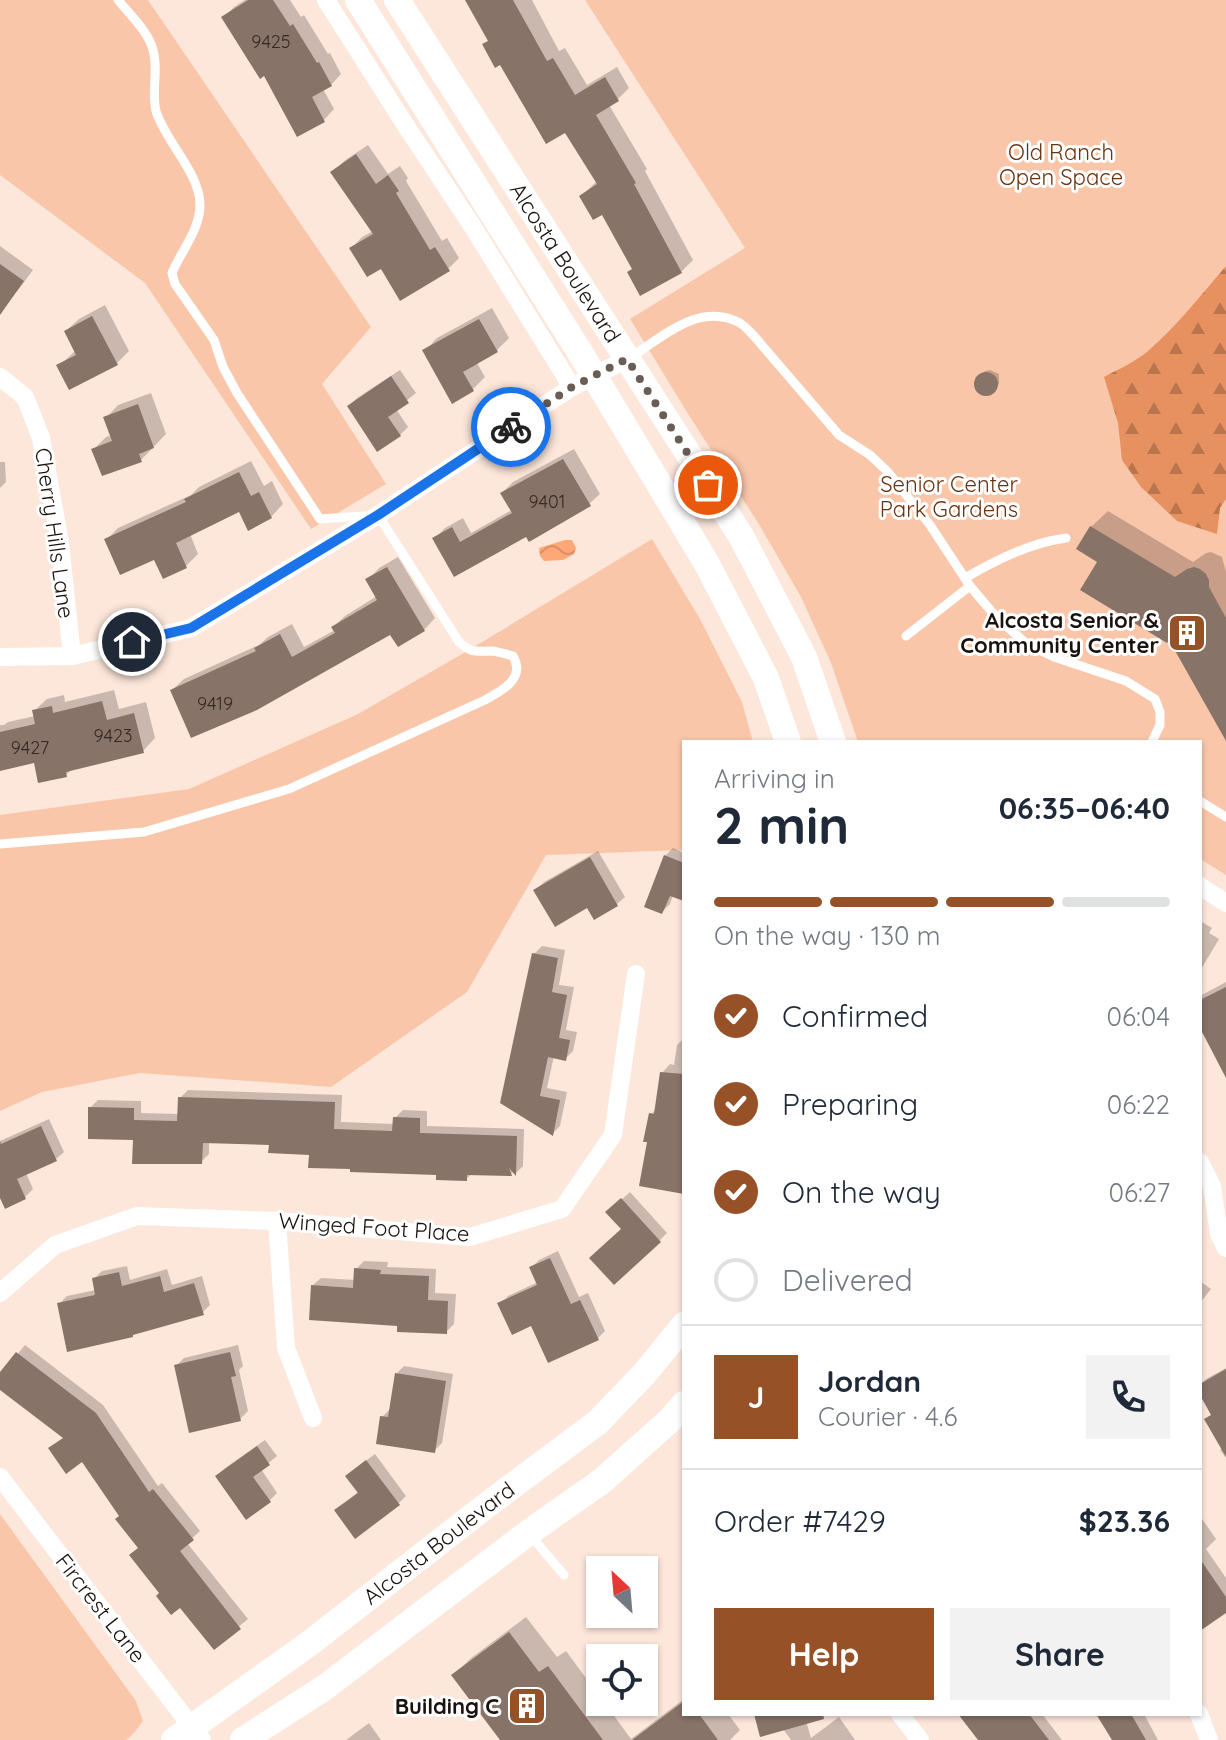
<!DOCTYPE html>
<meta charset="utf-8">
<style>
:root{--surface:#fff;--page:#f2f2f3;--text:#1f2937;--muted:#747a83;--line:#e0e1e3;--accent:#965126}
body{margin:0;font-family:Quicksand,sans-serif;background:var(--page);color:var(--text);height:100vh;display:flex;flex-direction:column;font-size:30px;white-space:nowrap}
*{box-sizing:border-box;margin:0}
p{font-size:26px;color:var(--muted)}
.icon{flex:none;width:44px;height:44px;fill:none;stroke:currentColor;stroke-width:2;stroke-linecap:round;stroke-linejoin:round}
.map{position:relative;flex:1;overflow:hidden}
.drawer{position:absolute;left:682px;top:740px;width:520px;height:976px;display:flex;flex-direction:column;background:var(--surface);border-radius:0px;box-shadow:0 2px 6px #0004}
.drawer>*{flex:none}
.needle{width:52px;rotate:334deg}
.fabs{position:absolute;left:586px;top:1556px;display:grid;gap:16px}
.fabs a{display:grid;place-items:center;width:72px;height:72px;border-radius:0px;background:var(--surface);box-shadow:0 2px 6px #0004;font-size:40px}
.pin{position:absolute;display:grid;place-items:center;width:68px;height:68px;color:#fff;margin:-34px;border:4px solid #fff;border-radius:50%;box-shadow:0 2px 8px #0007}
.courier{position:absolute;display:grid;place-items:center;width:80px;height:80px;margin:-40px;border:6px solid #1a73e8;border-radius:50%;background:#fff;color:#222;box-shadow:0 2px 10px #0007}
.summary em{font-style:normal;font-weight:700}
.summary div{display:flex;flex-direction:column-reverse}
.summary{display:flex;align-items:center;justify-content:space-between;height:136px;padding:0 32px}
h1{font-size:52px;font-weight:700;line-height:60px}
.bar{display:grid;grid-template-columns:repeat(4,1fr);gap:12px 8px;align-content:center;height:96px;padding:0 32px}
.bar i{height:10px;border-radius:6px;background:var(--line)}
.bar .active{background:var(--accent)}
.bar p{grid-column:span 4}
.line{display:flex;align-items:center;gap:20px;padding:0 32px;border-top:2px solid var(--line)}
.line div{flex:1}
.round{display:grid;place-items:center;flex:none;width:84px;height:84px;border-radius:0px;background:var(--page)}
ol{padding:0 32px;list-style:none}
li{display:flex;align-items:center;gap:24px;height:88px}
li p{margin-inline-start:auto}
li .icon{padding:8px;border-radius:50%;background:var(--accent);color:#fff;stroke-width:4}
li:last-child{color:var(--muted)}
li i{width:44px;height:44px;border:4px solid var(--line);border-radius:50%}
.button{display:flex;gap:16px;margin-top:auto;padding:16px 32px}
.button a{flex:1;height:92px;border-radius:0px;background:var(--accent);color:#fff;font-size:32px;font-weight:700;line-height:92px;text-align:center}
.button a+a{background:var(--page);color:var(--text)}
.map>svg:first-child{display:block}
.green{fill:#fac6aa}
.forest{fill:url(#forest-firs)}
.water{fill:url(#water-waves)}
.shadow{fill:#0003}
.building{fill:#877368}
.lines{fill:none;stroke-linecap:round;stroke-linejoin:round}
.lane{stroke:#fff;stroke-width:9}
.street{stroke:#fff;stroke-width:18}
.secondary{stroke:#fff;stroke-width:26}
.done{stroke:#695d56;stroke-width:8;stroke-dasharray:0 14.4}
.route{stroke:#1a73e8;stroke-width:10}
.labels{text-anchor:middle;stroke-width:6;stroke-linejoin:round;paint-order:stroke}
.number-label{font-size:18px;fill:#342a24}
.park-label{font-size:22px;fill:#6a330f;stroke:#fff}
.street-label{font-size:22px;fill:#19120e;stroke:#fff}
.poi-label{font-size:22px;font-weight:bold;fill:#19120e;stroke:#fff;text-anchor:end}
</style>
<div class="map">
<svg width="1226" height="1740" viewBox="0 0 1226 1740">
<defs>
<pattern id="forest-firs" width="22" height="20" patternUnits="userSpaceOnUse" patternTransform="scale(2)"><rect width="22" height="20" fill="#e6915f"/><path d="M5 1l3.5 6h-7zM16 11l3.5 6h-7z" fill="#ba754d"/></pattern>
<pattern id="water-waves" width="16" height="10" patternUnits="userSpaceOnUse" patternTransform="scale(2)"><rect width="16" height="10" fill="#ffa776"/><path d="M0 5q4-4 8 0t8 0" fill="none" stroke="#da8f65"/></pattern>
</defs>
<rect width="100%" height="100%" fill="#fde7db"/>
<!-- green -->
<g class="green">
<polygon points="0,0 148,0 371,327 322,384 386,484 311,529 145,283 0,175"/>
<polygon points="585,0 1226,0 1226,875 1200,859 1200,742 858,742 831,663 801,597 760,526 690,417 630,319 745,248"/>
<polygon points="652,539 700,619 742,702 753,742 684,742 684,850 546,855 467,992 331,1087 140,1073 42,1092 0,1111 0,815 189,789 358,714 469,650"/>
<polygon points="0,1514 136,1701 143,1721 134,1733 126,1740 0,1740"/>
</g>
<!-- forest -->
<path class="forest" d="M1226,266v233l-6,9 -3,26 -40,-13 -36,-34 -19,-27 -4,-37 -14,-46c15,-8 31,-15 44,-26 29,-25 53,-56 78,-85z"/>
<!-- water -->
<polygon class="water" points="565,540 572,540 576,548 574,554 563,560 544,561 540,556 539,548"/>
<!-- shadow -->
<g class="shadow">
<polygon points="245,0 290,0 301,17 304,15 328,54 330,53 341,74 331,85 323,89 334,109 324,120 265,73 224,17 234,7"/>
<polygon points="473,0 532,0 559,51 565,48 587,85 617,67 629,88 617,100 609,105 647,169 645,171 693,260 681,272 634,268 603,212 581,196 597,181 566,130 490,39"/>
<polygon points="368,145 388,174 400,166 408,178 406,181 442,241 447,238 459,258 448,269 381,266 352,248 362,237 373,231 333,172 344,161"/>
<polygon points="0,246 33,270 19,289 9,300 0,293"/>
<polygon points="105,305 129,351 117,363 59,366 76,350 66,331 79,319"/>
<polygon points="492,308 509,338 497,350 477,363 485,377 472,390 425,351 437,338"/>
<polygon points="400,370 416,393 396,409 408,427 400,435 349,406 357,398"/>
<polygon points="990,370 999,374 999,384 991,393 986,394 981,393 975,385 977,380 985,371"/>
<polygon points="151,393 166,434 141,460 94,449 106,437 112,435 106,418 118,405"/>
<polygon points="574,449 600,494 589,504 526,534 455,574 435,538 445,528 463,518 471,533 512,510 502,493 513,482"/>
<polygon points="251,461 264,486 272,481 283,504 271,517 240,509 190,534 198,554 186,566 106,540 118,528 191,495 199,487"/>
<polygon points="0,462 5,462 6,482 0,488"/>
<polygon points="1108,511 1193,562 1206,553 1211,552 1222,557 1226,572 1226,737 1170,637 1099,561 1091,527"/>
<polygon points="398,557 435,618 424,630 391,632 172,690 184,679 259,645 268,637 292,624 304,647 335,630 333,627 345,616 377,596 368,580 379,568"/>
<polygon points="114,690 119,709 146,702 155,738 143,751 72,769 66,775 36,761 0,769 0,725 4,725 8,722 35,716 34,711 47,699 64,695 65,702"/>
<polygon points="673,848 684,853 684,899 673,895 670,904 662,912 665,856"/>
<polygon points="598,851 625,897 617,904 587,905 536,890 544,882"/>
<polygon points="1200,921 1212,928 1209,933 1219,939 1200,971"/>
<polygon points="542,946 565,950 559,985 574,987 566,1030 577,1032 573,1051 565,1059 554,1056 547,1088 567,1092 560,1126 552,1134 502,1102 534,954"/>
<polygon points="1226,982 1226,1074 1203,1029 1200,1030 1200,996"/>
<polygon points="684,1038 684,1192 651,1114 657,1108 662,1073 670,1064 674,1065 677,1045"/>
<polygon points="188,1090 342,1095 341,1122 395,1124 395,1118 403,1110 427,1111 427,1126 524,1129 523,1166 516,1173 514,1171 511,1174 473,1173 466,1179 438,1173 352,1167 311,1153 271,1143 209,1141 209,1154 201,1162 135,1138 90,1108 98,1100 141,1101 141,1113 179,1114 180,1098"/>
<polygon points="49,1119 64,1152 56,1159 26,1173 33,1189 25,1197 0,1193 0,1141"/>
<polygon points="630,1192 667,1233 659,1241 623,1229 608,1212"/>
<polygon points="558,1251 579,1297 588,1293 605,1331 597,1339 500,1304 508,1296 538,1282 531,1268 539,1260"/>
<polygon points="364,1261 388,1262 387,1267 436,1269 435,1293 456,1294 454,1324 446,1332 399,1324 313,1285 321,1278 356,1280 356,1269"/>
<polygon points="127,1266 130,1280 167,1269 172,1285 202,1276 210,1305 202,1313 59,1304 67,1296 96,1290 94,1279 102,1271"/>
<polygon points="1200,1281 1211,1289 1200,1303"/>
<polygon points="25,1345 103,1405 158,1486 162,1483 200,1531 187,1543 248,1619 214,1647 180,1605 161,1593 139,1547 121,1515 83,1460 51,1449 65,1437 0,1388 0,1375"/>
<polygon points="238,1345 243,1366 239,1370 248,1411 240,1419 176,1366 184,1358"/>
<polygon points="404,1366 453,1374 442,1443 434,1451 382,1417 391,1408 396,1374"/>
<polygon points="1226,1368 1226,1458 1220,1450 1223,1447 1213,1414 1200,1391 1200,1385 1206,1379"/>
<polygon points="265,1440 277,1456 261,1469 277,1493 269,1501 217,1476 225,1468"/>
<polygon points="375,1454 406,1496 398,1504 336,1510 359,1491 356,1468"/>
<polygon points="1200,1516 1216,1539 1206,1549 1226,1578 1226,1611 1200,1621"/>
<polygon points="526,1617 557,1657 566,1651 600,1697 600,1702 604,1702 631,1739 684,1699 684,1714 728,1714 740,1730 730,1740 503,1740 454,1675 471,1658"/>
<polygon points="756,1714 804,1714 811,1738 839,1717 855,1740 791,1740 783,1729"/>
<polygon points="969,1714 1042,1714 1062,1740 983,1740"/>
<polygon points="1099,1714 1144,1714 1158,1740 1114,1740"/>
<polygon points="369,1723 381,1740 346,1740"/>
</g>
<!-- building -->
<g class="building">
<polygon points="248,0 273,0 290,26 293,24 317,63 319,62 332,86 312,97 325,122 297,137 264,76 260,79 221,17"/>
<polygon points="465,0 513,0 547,61 553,58 575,95 605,77 619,101 596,115 636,183 634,184 682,273 640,296 627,272 632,269 602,215 593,220 579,196 597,184 565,133 546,144 500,65 495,68 482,44 488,41"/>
<polygon points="356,154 376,184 388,175 399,191 396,193 430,250 435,247 450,271 400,301 381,269 367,277 349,248 373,234 330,172"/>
<polygon points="0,264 24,281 0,315"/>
<polygon points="92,316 118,365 69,390 56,365 76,355 64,331"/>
<polygon points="479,319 498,352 463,372 474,391 452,404 422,350"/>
<circle cx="986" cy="384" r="12"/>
<polygon points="391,376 409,403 388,417 401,436 377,452 347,406"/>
<polygon points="138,404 154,448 139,454 142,462 102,476 91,449 112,441 103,417"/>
<polygon points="563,459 591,506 529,542 526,537 454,577 432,538 452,527 460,542 512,513 500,493"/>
<polygon points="239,472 251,496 259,492 272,518 248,531 239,512 176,543 187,568 163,579 154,560 120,575 104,539 186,502 184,499"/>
<polygon points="1090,526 1175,577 1187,569 1194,567 1200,569 1206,574 1209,580 1209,587 1226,618 1226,741 1169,640 1167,643 1080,590 1097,562 1076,549"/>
<polygon points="387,567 425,631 398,647 390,635 257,710 191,738 170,690 256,651 254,648 280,634 292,657 335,633 331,627 377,600 365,579"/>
<polygon points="102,701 107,720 134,713 144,753 66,772 67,777 38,783 34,763 0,771 0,732 35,724 32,710 52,706 53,713"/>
<polygon points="664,855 684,863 684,901 670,896 662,914 644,907"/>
<polygon points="590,857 618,906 594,920 587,908 555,927 533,890"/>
<polygon points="532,953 558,958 552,992 567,995 559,1038 570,1040 566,1061 548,1057 540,1096 560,1100 553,1136 500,1103"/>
<polygon points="1226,987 1226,1078 1200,1028 1200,1000"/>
<polygon points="660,1072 684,1074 684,1194 639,1186 647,1142 643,1142 649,1113 654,1114"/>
<polygon points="178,1097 335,1102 334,1129 392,1131 393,1117 420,1118 420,1133 517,1136 516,1176 509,1168 512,1176 467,1175 467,1181 436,1180 436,1175 350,1172 350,1169 308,1168 309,1155 268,1153 269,1145 203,1143 202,1164 132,1164 133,1140 88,1139 88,1107 134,1108 134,1120 177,1121"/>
<polygon points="41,1126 57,1161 17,1179 26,1199 5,1209 0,1198 0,1141 1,1144"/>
<polygon points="621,1198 661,1242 614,1285 589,1258 621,1229 605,1212"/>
<polygon points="550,1258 571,1304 580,1300 599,1340 548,1363 531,1326 512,1335 497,1303 537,1285 529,1267"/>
<polygon points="354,1268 381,1270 380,1274 429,1276 428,1300 448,1301 447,1334 397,1332 397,1326 309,1320 311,1285 353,1288"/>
<polygon points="119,1272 122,1286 160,1276 164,1292 194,1283 204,1315 133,1335 133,1337 67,1352 57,1303 95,1295 92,1278"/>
<polygon points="16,1352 96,1413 149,1492 153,1489 194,1540 180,1551 241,1629 214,1650 180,1608 171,1615 156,1596 159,1593 129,1555 138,1548 115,1519 119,1516 82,1462 66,1474 48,1448 63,1438 0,1390 0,1372"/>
<polygon points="230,1352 236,1376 231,1377 241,1421 189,1433 174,1365"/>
<polygon points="1226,1369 1226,1457 1204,1419 1211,1415 1200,1395 1200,1384"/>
<polygon points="395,1373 446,1381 435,1453 376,1444 380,1416 388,1417"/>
<polygon points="257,1446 270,1465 253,1477 271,1502 246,1520 215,1476"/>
<polygon points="366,1460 400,1505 355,1539 334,1510 358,1493 345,1476"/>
<polygon points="1200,1559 1226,1597 1226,1613 1200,1631"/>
<polygon points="509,1632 539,1672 548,1666 603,1740 500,1740 451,1675"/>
<polygon points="684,1701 684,1714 699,1714 718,1740 632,1740"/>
<polygon points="754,1714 823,1714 824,1719 760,1737"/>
<polygon points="958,1714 1029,1714 1049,1740 978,1740"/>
<polygon points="1096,1714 1131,1714 1146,1740 1112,1740"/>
</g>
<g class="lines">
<!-- lane -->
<g class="lane">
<path d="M631,357c32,-20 68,-56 109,-34 5,3 10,9 14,13l85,99 31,20 18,17 42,53 40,61 27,32 30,26 27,13 72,24 29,18 5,13v13l-8,17"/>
<path d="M965,578c31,-18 65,-35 101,-40"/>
<polyline points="906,636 970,586"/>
<polyline points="1200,801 1226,817"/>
<path d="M0,844l144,-12 145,-43 196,-89c17,-9 41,-22 28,-44 -7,-2 -14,-4 -21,-5 -17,0 -19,3 -33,-9l-81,-127 -58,4 -83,-126 -14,-26 -9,-27 -39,-56 -3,-11c9,-22 28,-43 28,-68 0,-32 -35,-64 -44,-94 -5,-19 3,-42 -3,-61 -5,-19 -23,-35 -35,-50"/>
<polyline points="531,1536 564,1575"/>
</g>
<!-- street -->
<g class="street">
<polyline points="326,0 406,126 471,224 572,387"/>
<polyline points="0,377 25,397 41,438 60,543 72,656"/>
<polyline points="0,657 72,656 191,628 378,515 572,387 627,359"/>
<polyline points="1200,886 1226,903"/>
<polyline points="1200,1162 1212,1186 1219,1234 1226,1248"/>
<polyline points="277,1221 286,1348 313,1418"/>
<polyline points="0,1293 55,1245 137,1216 277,1221 470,1237 562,1209 613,1135 636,974"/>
<polyline points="0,1477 202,1740"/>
<polyline points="900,1714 920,1740"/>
<polyline points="1199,1714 1209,1740"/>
</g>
<!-- secondary -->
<g class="secondary">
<polyline points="358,0 581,354 707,564 766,678 788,742"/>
<path id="s1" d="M397,0l344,536 63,121 29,85"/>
<path id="s2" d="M174,1740l136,-97 177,-138 111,-83 47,-49 39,-48"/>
<polyline points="243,1740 324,1688 528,1533 602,1481 670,1420 684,1404"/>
</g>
</g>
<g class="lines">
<!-- done -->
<polyline class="done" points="511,427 572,387 627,359 708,485"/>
<!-- route -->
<polyline class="route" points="132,642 191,628 378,515 511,427"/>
</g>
<!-- icons -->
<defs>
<symbol id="building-square" viewBox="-11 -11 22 22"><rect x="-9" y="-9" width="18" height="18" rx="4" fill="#965126" stroke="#fff"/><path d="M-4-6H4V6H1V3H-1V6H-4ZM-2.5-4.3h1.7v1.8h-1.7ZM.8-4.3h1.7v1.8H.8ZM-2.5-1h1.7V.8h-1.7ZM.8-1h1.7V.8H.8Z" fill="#fff"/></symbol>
</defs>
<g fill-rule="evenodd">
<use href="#building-square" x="1165" y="611" width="44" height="44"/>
<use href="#building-square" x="505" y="1684" width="44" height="44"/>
</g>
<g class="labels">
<!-- number labels -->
<g class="number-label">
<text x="271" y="48">9425</text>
<text x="547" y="508">9401</text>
<text x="215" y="710">9419</text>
<text x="113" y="742">9423</text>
<text x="30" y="754">9427</text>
</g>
<!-- park labels -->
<g class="park-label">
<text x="1061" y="160">Old Ranch<tspan x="1061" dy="25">Open Space</tspan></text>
<text x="949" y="492">Senior Center<tspan x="949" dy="25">Park Gardens</tspan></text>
</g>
<!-- street labels -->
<g class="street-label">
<text dy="8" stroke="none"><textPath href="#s1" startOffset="312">Alcosta Boulevard</textPath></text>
<text transform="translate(55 533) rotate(82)" y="8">Cherry Hills Lane</text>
<text transform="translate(374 1227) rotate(4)" y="8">Winged Foot Place</text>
<text dy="8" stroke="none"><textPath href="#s2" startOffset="330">Alcosta Boulevard</textPath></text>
<text transform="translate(101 1608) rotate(52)" y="8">Fircrest Lane</text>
</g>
<!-- poi labels -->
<g class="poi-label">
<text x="1159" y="628">Alcosta Senior &amp;<tspan x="1159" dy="25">Community Center</tspan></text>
<text x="499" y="1714">Building C</text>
</g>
</g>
</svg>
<div class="fabs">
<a><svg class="needle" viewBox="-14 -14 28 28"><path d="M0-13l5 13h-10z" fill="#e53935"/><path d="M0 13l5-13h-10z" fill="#747a83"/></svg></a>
<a><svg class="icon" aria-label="locate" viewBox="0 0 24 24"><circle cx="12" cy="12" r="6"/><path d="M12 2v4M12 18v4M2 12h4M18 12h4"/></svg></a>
</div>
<div class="pin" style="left:708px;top:485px;background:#ea580c"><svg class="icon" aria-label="bag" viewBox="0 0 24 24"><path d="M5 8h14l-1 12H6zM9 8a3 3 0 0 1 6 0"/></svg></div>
<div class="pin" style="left:132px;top:642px;background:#1f2937"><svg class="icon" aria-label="home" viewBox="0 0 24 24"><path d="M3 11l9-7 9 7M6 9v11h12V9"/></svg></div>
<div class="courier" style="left:511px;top:427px"><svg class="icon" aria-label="bike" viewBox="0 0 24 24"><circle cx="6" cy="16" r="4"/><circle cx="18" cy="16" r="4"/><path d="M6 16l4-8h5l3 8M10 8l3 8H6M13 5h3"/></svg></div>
<section class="drawer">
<div class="summary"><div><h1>2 min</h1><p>Arriving in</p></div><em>06:35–06:40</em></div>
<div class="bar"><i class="active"></i><i class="active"></i><i class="active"></i><i></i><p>On the way · 130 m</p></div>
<ol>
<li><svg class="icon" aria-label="check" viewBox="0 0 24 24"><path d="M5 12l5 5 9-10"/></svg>Confirmed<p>06:04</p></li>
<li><svg class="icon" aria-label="check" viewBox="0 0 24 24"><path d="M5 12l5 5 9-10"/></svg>Preparing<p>06:22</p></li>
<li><svg class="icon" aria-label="check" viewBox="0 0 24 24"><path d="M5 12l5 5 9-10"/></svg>On the way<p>06:27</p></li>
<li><i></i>Delivered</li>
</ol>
<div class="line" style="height:144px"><b class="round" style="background:var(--accent);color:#fff">J</b><div><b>Jordan</b><p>Courier · 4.6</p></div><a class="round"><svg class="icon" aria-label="phone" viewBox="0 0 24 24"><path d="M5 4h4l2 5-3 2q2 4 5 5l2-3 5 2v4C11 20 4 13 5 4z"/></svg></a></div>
<div class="line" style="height:104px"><div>Order #7429</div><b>$23.36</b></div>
<div class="button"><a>Help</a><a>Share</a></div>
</section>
</div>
